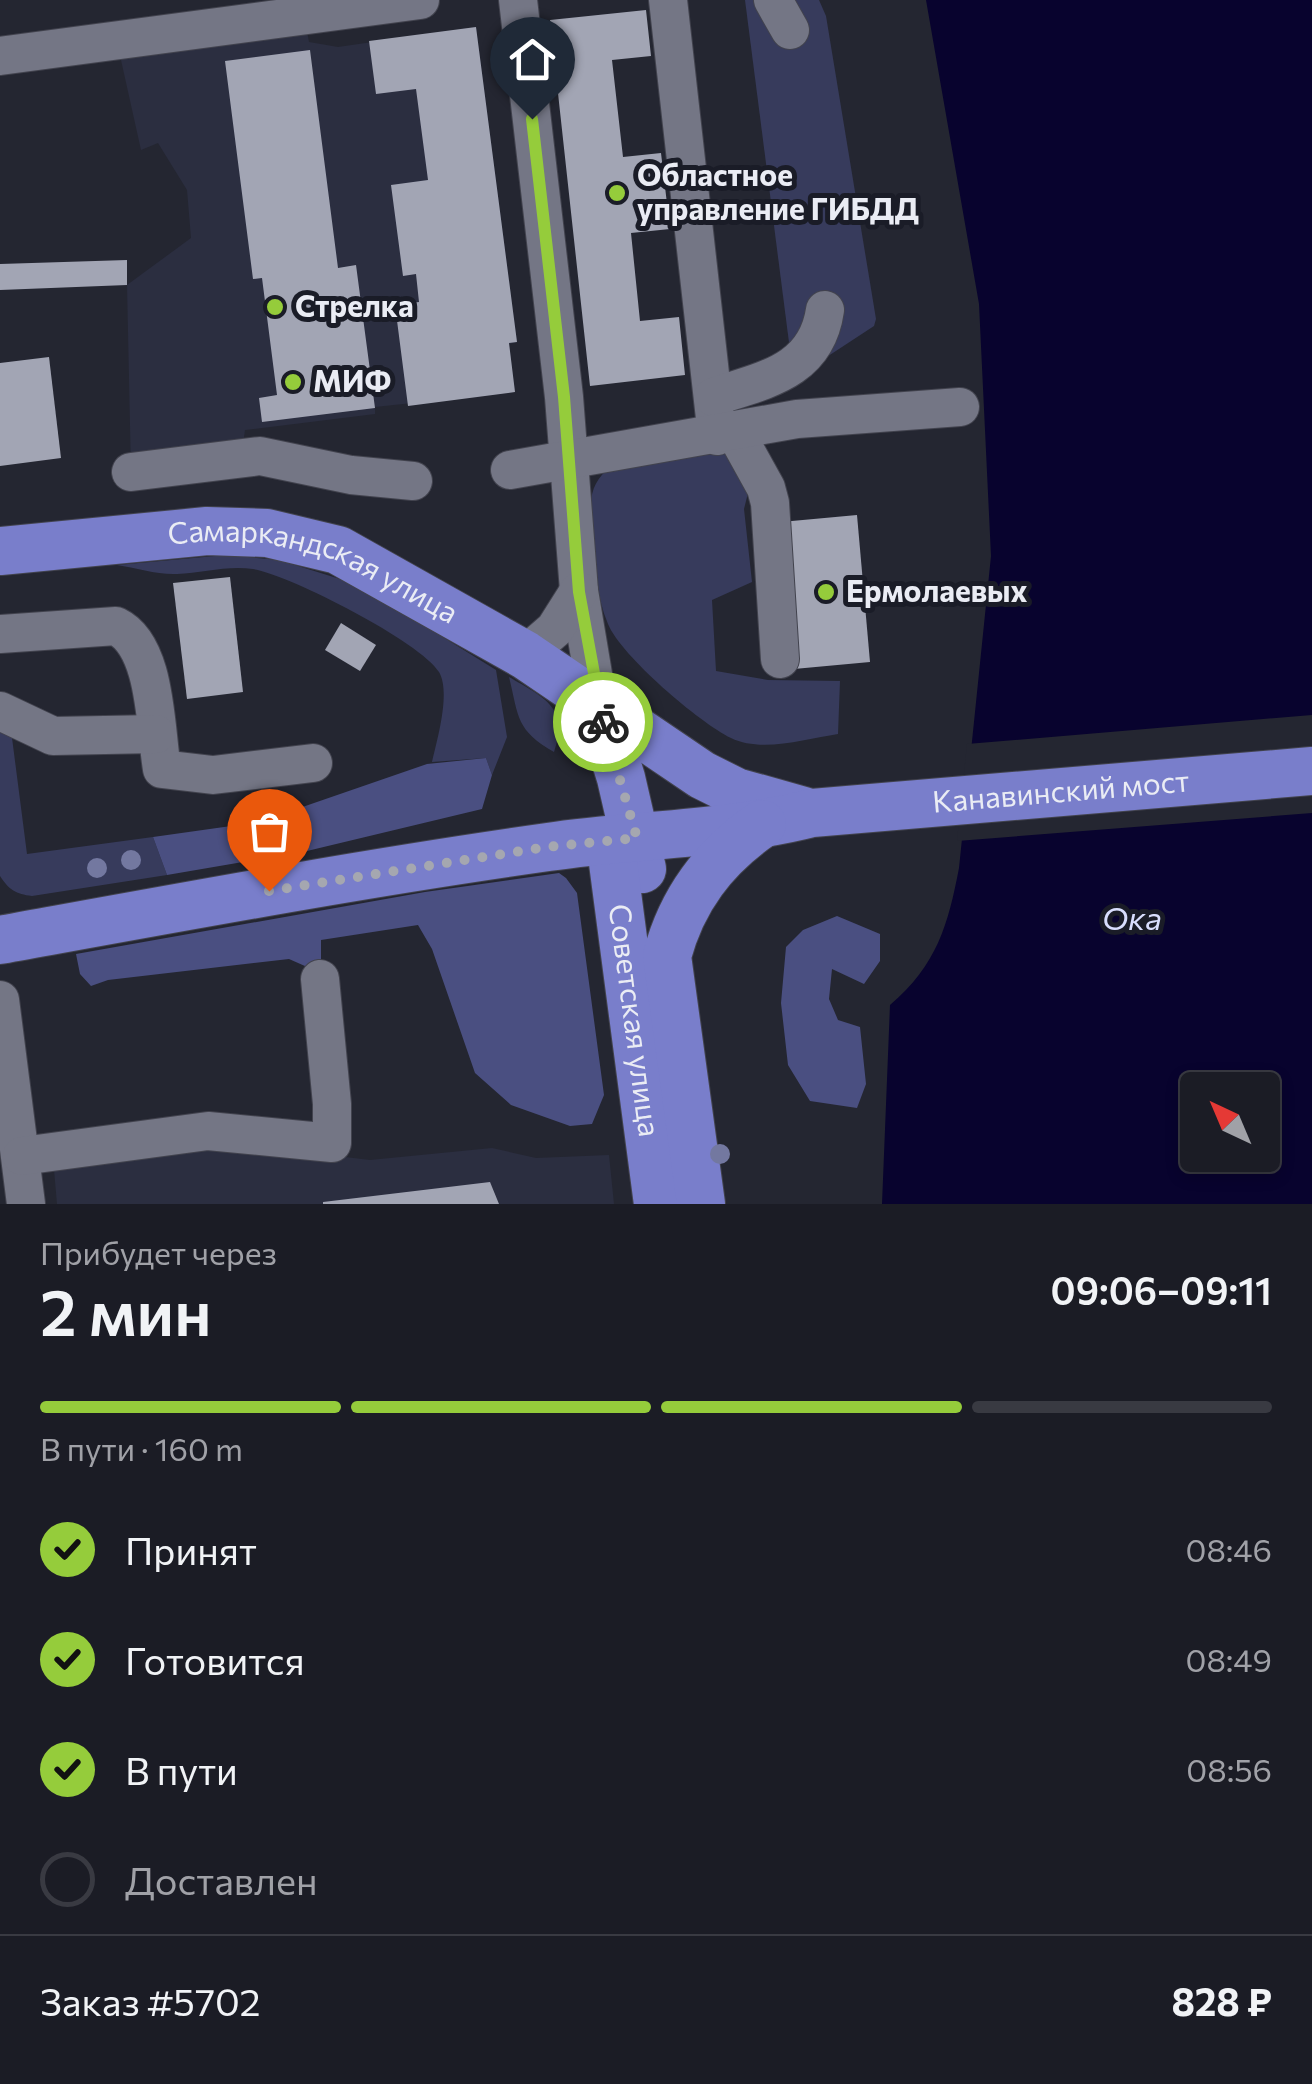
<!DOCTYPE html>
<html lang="ru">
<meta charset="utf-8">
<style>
:root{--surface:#1b1c25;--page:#282932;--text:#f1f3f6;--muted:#a0a1a7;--line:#393a42;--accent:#95cc3b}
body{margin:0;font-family:Commissioner,sans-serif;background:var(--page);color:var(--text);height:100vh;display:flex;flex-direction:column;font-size:38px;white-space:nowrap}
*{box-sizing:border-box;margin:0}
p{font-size:32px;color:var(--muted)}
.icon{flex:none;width:55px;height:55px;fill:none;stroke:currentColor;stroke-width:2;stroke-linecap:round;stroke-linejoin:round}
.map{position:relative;height:1204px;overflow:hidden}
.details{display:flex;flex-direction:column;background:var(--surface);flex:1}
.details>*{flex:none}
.needle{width:65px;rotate:316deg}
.fabs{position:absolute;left:1180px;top:1072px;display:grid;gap:20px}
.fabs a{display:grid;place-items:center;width:100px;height:100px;border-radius:10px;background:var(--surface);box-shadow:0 5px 15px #0003,0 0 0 2px var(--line);font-size:50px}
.pin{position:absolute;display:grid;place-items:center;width:85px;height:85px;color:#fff;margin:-102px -42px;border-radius:50% 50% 50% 0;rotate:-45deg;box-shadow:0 0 10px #0007}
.pin .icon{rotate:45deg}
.courier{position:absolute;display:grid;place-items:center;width:100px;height:100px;margin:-50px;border:8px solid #95cc3b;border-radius:50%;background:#fff;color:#222;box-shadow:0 2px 12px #0007}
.overview em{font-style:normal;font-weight:600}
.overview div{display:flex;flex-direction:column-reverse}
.overview{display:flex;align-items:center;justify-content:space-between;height:170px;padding:0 40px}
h1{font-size:65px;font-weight:600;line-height:75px}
.bar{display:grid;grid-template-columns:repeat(4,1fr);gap:15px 10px;align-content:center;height:120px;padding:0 40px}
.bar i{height:12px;border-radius:8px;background:var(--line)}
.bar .selected{background:var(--accent)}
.bar p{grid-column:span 4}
.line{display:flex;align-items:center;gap:25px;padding:0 40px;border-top:2px solid var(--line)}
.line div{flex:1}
ol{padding:0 40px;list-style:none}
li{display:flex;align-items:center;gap:30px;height:110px}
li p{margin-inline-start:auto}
li .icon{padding:10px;border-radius:50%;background:var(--accent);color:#111;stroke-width:4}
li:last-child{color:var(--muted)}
li i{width:55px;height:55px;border:5px solid var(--line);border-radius:50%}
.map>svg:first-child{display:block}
.built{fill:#2b2e40}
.green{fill:#373b5c}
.forest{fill:#4a4f81}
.water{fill:#08032e;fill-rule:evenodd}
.pier{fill:#242631}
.building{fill:#a2a5b4}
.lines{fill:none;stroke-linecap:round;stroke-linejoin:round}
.minor-casing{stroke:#42434e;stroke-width:40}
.major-casing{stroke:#42434e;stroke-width:50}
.minor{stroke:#747685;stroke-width:38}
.major{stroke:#797ecb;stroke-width:48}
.tree{fill:#7378a0}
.done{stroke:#a5a7b0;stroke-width:10;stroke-dasharray:0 18}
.route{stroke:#95cc3b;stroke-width:12}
.poi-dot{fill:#95cc3b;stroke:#1a1c27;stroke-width:4}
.labels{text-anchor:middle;stroke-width:10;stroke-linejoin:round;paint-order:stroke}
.poi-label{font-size:30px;font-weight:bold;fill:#eaecf4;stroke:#1a1c27;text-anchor:start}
.street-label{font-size:30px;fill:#eaecf4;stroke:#1a1c27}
.water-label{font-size:32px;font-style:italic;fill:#d8ddfd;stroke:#1a1c27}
</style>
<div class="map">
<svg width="1312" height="1204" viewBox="0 0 1312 1204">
<rect width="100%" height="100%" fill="#242631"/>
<!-- built -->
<g class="built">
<polygon points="306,26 309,42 338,47 476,27 517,342 509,344 515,392 375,407 375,414 245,430 241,458 131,472 127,285 191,238 187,190 158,143 141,150 119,51"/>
<polygon points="205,1140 370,1160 492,1148 536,1158 609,1155 614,1204 57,1204 53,1158"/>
</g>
<!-- green -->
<g class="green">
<polygon points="745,0 819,0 826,16 876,319 874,326 813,366 791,358"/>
<path d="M718,452l22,6 10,27 -6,24 8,73 -40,18 4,71 52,9 72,1 -2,53c-32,5 -77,19 -107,4 -31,-15 -110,-82 -123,-114 -12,-28 -13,-60 -16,-91 -2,-24 -5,-46 15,-63z"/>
<path d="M226,555l53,5 80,25 137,85 11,67 -15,38 -6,-17 -54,4c5,-22 19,-70 7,-90 -18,-30 -149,-97 -186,-103 -25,-4 -51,4 -76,5 -19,1 -41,-6 -60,-9z"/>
<path d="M509,677c34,20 61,30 45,75 -38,-22 -35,-34 -45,-75z"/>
<path d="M0,726l11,4 16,124 126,-17 14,38 -135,21c-16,-2 -23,-6 -32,-20z"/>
</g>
<!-- forest -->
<g class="forest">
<polygon points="486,758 492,775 482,809 307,851 167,875 153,837 259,822 427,764"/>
<polygon points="559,873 566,878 577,893 604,1095 592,1124 570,1126 511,1105 475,1073 432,949 418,925 321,940 321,960 314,970 289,959 108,980 91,986 80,974 76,954 425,892"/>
<polygon points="837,916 880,934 880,961 864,984 832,969 829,999 838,1020 860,1027 866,1084 857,1108 810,1101 788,1065 781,1003 786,947 803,930"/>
</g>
<!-- water -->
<path class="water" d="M926,0h386v1204h-430l8,-199c47,-40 58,-80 69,-137l32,-312 -12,-252zM1198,1090h64v65h-64z"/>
<!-- pier -->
<polygon class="pier" points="1312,715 1312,813 957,841 967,744"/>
<!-- building -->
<g class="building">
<polygon points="646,10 651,56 612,60 623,157 661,153 670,229 631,233 640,321 679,317 685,375 590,386 550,20"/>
<polygon points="476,27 517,342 509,343 515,392 408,406 395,305 419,302 416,274 403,276 391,185 428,180 416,89 376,94 369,41"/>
<polygon points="310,50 338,268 356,265 375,408 262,422 259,398 277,395 262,278 253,279 225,61"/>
<polygon points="127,260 127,285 0,290 0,264"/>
<polygon points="49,357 61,458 0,466 0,363"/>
<polygon points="857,515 870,662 794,669 781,522"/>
<polygon points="230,577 243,692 187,699 173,583"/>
<polygon points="341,623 376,645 360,671 325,650"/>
<polygon points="490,1182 499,1204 323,1204 323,1202"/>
</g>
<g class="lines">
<defs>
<g id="minor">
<polyline points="518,0 564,397 579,591 598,704"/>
<polyline points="668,0 717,436"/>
<polyline points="773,0 790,30"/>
<polyline points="0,56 420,0"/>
<path d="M713,397c51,-17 103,-25 112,-87"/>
<polyline points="735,432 766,488 770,503 780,659"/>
<polyline points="510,470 797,419 960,407"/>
<polyline points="131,472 260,456 351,475 413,481"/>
<path d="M0,634l116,-8c41,20 39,102 46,143l51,6 100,-12"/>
<polyline points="525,655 555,629 579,591"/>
<polyline points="0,711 53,736 156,734"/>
<polyline points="0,1000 26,1204"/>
<polyline points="22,1156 208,1131 332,1143 332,1104 320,979"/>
</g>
<g id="major">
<path id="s1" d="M0,551l207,-20 60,2 71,17 187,105 177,120 34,17 68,19"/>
<polyline points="598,704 621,778 642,869"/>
<path id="s2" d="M610,840l48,364"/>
<path id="s3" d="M0,940c182,-33 364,-67 548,-93 87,-13 178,-12 264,-34l500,-42"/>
<path d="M701,1204l-34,-248c15,-57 47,-99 95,-132"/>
</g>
</defs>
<!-- minor casing -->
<use href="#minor" class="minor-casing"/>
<!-- major casing -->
<use href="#major" class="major-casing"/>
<!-- minor -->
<use href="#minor" class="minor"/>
<!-- major -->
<use href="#major" class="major"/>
</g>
<!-- trees -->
<g class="tree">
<circle cx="131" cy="860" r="10"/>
<circle cx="97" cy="868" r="10"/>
<circle cx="720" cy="1154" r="10"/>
</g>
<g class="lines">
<!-- done -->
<polyline class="done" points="269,891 547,847 637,838 603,722"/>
<!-- route -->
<polyline class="route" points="532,119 564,397 579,592 603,722"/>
</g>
<!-- markers -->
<g class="poi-dot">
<circle cx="617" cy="193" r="10"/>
<circle cx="275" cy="307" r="10"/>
<circle cx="293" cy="382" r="10"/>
<circle cx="826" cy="592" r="10"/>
</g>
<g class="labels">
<!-- poi labels -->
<g class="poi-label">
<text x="637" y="186">Областное<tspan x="637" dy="34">управление ГИБДД</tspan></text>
<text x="295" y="317">Стрелка</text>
<text x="313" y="392">МИФ</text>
<text x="846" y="602">Ермолаевых</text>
</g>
<!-- street labels -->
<g class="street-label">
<text dy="10" stroke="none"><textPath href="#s1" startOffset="322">Самаркандская улица</textPath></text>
<text dy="10" stroke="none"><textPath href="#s3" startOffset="1072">Канавинский мост</textPath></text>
<text dy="10" stroke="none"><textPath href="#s2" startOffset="182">Советская улица</textPath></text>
</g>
<!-- water labels -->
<g class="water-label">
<text x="1132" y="930">Ока</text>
</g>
</g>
</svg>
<div class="fabs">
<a><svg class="needle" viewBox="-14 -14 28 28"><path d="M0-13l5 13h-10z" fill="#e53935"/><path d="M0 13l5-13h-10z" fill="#a0a1a7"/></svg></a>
</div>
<div class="pin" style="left:269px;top:891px;background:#ea580c"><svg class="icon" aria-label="bag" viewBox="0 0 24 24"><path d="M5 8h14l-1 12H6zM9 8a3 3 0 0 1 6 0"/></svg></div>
<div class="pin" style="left:532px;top:119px;background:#1f2937"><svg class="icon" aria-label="home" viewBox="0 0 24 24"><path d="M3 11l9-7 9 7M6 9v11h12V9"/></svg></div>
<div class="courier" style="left:603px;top:722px"><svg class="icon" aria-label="bike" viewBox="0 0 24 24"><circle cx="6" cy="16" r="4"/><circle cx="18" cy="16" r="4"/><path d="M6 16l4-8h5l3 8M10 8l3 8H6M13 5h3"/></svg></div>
</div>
<section class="details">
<div class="overview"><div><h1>2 мин</h1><p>Прибудет через</p></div><em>09:06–09:11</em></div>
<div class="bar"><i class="selected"></i><i class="selected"></i><i class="selected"></i><i></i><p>В пути · 160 m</p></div>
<ol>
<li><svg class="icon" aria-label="check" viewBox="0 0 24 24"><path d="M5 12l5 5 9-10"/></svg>Принят<p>08:46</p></li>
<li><svg class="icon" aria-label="check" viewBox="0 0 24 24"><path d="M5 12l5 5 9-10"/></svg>Готовится<p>08:49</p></li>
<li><svg class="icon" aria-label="check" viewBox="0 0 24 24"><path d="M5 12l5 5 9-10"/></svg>В пути<p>08:56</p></li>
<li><i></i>Доставлен</li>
</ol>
<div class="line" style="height:130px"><div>Заказ #5702</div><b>828 ₽</b></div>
</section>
